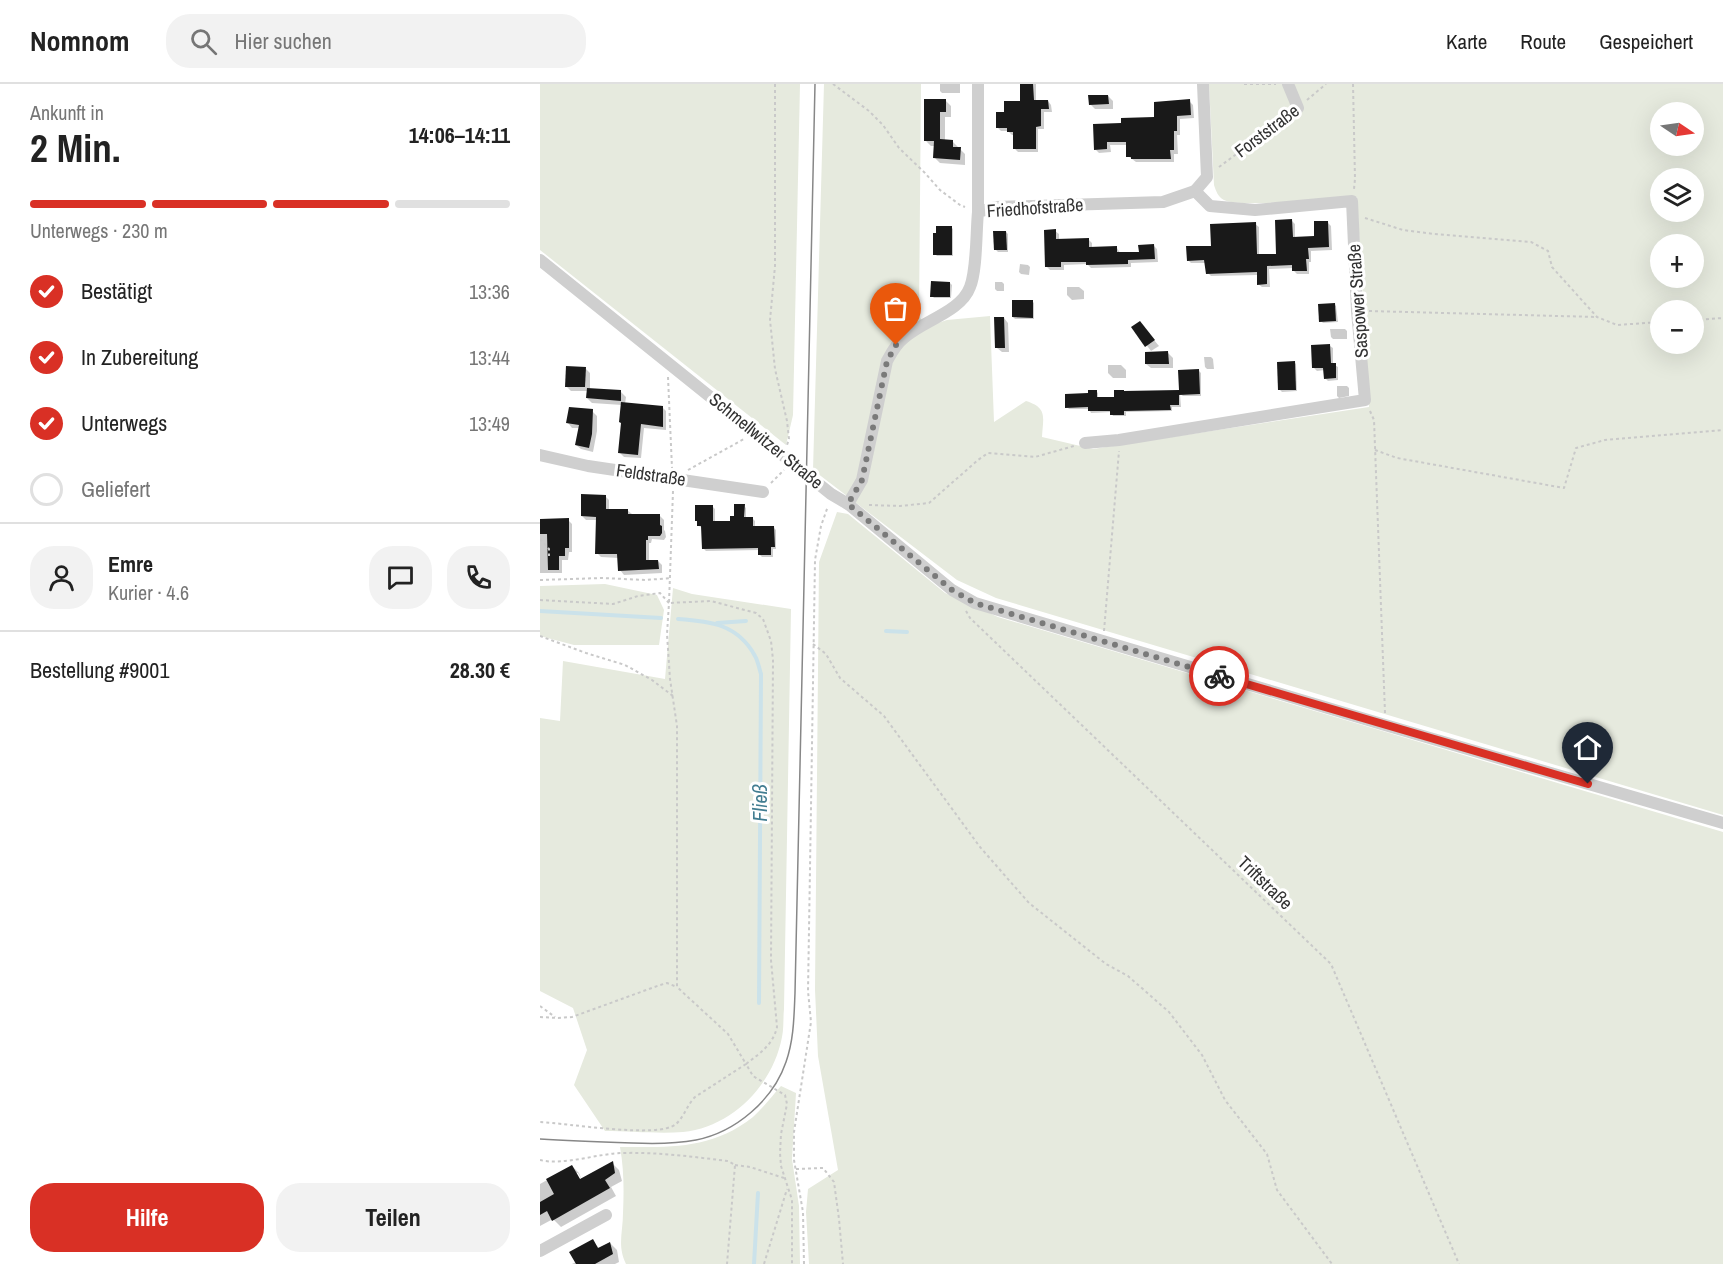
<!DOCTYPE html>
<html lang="de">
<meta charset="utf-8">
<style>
:root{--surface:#fff;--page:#f2f2f2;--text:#222;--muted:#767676;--line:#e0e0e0;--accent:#d93025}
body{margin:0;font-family:"Archivo Narrow",sans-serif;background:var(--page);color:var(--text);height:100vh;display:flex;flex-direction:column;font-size:22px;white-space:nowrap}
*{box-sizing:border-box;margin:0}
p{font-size:20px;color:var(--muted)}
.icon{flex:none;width:33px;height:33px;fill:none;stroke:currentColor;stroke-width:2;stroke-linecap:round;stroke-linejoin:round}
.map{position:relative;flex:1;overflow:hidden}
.panel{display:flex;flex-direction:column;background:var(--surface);width:540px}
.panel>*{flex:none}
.needle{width:39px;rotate:103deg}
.fabs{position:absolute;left:1110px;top:18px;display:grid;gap:12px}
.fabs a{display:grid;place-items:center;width:54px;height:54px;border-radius:50%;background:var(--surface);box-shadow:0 6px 24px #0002;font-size:30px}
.pin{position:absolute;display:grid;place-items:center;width:51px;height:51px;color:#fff;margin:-62px -26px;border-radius:50% 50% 50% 0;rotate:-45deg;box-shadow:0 0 6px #0007}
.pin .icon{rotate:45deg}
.courier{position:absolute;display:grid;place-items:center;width:60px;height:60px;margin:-30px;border:4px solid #d93025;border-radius:50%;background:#fff;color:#222;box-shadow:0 2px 8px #0007}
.headline em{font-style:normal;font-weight:700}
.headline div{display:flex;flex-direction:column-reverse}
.headline{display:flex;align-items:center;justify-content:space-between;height:102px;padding:0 30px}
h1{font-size:39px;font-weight:700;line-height:45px}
.bar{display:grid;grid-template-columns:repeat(4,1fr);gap:9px 6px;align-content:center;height:72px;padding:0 30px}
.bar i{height:8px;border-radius:4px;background:var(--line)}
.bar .selected{background:var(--accent)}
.bar p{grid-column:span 4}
.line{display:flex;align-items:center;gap:15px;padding:0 30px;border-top:2px solid var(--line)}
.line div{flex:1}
.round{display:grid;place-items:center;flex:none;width:63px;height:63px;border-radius:24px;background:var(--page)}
ol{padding:0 30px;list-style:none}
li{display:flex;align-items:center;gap:18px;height:66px}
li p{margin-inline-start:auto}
li .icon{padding:6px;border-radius:50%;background:var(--accent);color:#fff;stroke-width:4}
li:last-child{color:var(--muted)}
li i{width:33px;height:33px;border:3px solid var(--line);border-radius:50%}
.cta{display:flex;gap:12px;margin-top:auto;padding:12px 30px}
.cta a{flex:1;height:69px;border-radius:24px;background:var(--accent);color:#fff;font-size:24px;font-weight:700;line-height:69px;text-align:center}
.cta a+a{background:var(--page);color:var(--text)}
header{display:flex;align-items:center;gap:36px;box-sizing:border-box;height:84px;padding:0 30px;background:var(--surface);border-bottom:2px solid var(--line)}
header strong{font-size:28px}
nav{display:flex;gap:33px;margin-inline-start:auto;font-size:21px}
.search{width:420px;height:54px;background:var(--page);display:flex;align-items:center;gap:15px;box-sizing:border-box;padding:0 21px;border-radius:24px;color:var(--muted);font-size:22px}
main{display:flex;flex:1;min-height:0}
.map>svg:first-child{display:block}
.green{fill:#e6eade;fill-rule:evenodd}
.shadow{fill:#0003;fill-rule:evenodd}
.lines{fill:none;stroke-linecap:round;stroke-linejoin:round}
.stream{stroke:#cbe2ea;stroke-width:4}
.building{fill:#191919}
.path{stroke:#c9c9c9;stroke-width:2;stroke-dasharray:3 3;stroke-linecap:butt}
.minor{stroke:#cfcfcf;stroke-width:12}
.tram{stroke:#878787;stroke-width:1.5}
.done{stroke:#7a7a7a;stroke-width:6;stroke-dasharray:0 10.8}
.route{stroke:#d93025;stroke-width:8}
.labels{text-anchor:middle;stroke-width:6;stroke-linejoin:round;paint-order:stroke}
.street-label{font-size:18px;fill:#323232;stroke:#fff}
.water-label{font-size:20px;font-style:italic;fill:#427d91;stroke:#fff}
</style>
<header>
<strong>Nomnom</strong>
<div class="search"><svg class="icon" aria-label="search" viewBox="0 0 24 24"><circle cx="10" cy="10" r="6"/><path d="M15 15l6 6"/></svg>Hier suchen</div>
<nav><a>Karte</a><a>Route</a><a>Gespeichert</a></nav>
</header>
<main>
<section class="panel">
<div class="headline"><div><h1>2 Min.</h1><p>Ankunft in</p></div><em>14:06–14:11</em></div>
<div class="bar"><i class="selected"></i><i class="selected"></i><i class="selected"></i><i></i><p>Unterwegs · 230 m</p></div>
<ol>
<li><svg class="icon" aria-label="check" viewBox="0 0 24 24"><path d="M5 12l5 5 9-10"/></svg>Bestätigt<p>13:36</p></li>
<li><svg class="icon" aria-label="check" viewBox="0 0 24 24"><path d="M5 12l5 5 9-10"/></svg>In Zubereitung<p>13:44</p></li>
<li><svg class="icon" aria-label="check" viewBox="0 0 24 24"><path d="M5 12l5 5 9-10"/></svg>Unterwegs<p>13:49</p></li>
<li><i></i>Geliefert</li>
</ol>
<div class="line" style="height:108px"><a class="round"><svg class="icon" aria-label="person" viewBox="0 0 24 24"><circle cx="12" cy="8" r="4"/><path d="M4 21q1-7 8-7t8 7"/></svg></a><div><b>Emre</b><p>Kurier · 4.6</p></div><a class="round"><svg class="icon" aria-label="chat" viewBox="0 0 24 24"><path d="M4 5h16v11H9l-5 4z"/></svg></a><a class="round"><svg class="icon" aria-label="phone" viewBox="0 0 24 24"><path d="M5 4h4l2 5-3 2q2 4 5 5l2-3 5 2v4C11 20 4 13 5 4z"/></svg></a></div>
<div class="line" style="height:78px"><div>Bestellung #9001</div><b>28.30 €</b></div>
<div class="cta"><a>Hilfe</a><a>Teilen</a></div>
</section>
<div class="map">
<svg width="1183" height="1180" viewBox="0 0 1183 1180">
<rect width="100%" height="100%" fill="#fff"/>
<!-- green -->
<g class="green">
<polygon points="0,0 260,0 253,331 246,361 0,166"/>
<path d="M284,0h97l-2,232 7,11 21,-7 43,-4 4,106 32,-21c22,7 17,16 16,36l51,12 276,-42 -12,-210c-24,1 -117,11 -133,3 -6,-3 -8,-9 -10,-15l-5,-101h514v731l-727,-217 -39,-18 -144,-110zM1120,28h34v34h-34zM1120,94h34v34h-34zM1120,160h34v34h-34zM1120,226h34v34h-34z"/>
<polygon points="297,428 308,430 405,509 458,533 1183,748 1183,1180 269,1180 266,1128 268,1105 298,1086 278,972 275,906 279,478"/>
<polygon points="65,500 117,511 124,526 119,561 34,561 0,552 0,502"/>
<path d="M133,504l19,6 99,15 -7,400c-1,9 0,19 -2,28 -9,48 -50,90 -99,95 -24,2 -54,-1 -78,-1l-31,-46 13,-35 -14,-42 -33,-17v-273l20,3 3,-60 102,18z"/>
<path d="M241,1002l15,7 -4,66 7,47 1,58h-174c-9,-18 -3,-32 -3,-51 1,-22 1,-44 -3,-66 50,0 91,3 133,-30 10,-9 19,-21 28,-31z"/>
</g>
<!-- shadow -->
<g class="shadow">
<polygon points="400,0 420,0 420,9 402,9 400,7"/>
<polygon points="481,0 496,0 496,18 508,17 511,21 512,28 504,28 504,45 498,45 498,68 478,68 475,65 475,51 472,51 468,47 461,47 458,44 466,30 482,18"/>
<polygon points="568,12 573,17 573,25 555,25 550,20"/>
<polygon points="405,16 411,22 411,33 405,33 405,57 413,58 425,70 425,81 400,79 395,74 396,62 391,62 386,57"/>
<polygon points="649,17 653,21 654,34 640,35 640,51 637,51 638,70 634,70 634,78 596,78 588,72 587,61 570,61 571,68 559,69 555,65 583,41 616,34"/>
<polygon points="752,137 755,140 755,154 776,154 787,138 791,142 792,166 771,167 771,178 769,178 769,190 757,190 754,187 754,184 729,185 730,203 722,203 718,200 718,191 671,192 668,189 666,179 651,179 648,176 715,140 719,143 719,172 737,171"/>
<polygon points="411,143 413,145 413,172 397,172 395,170"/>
<polygon points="515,147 519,150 519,156 549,156 552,159 552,164 577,164 580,169 600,169 614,162 617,165 618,178 591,179 591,183 551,184 547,180 524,181 524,186 510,186 506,182"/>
<polygon points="466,148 468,150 468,168 458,168 456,166"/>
<polygon points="480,180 488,181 490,183 489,191 481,190 479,188"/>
<polygon points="455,198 462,198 464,200 464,207 457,207 455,205"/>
<polygon points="410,199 412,201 411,214 394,214 392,212"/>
<polygon points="527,203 539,203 544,207 544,215 532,216 527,211"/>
<polygon points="492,217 494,219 494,235 475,235 473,233"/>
<polygon points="794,220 796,222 798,238 783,239 781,237"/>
<polygon points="464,234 468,239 469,268 462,268 457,264"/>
<polygon points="593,243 604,244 619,262 611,267"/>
<polygon points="790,245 805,245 807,247 807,255 793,255 791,253"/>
<polygon points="790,262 793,264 793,280 798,283 798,296 788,297 785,294 785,286 777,287 774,284"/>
<polygon points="628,269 633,274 633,284 611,284 606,280"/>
<polygon points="664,273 671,273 673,275 674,285 667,285 665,283"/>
<polygon points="754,278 756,280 757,307 742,308 740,306"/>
<polygon points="568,281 581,281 586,286 586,294 573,294 568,289"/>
<polygon points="45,284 50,289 50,306 81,308 86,313 85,320 122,323 126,327 126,346 104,344 101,374 84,373 80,369 82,321 52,319 47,314 48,307 31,307 26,302"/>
<polygon points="659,287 661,289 661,312 643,312 640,310 641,323 632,323 632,327 586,328 586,332 573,332 571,328 551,329 549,325 529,325 527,323 556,307 558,309 558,315 641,307"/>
<polygon points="797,302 807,302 809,304 809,312 799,314 797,312"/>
<polygon points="52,327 57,332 57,347 53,368 41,365 36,361 40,344 32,344 28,339"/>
<polygon points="65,412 69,416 69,426 87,426 92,430 120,432 124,436 124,446 125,447 126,453 124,456 112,455 111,459 109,459 109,478 118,477 122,481 122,489 84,491 80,486 79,474 61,473 57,469 57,436 46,436 42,432"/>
<polygon points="172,422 175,425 175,439 191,438 204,422 206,424 206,435 213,435 215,437 215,444 234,444 236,446 236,465 233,465 233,473 222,473 219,470 220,466 166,467 163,464 163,444 159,442 157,437"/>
<polygon points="0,436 28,436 32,440 32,468 29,468 28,476 22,476 22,489 0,489"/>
<path d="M72,1079l7,7 3,11 -11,6 5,9 -55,31 -8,-8 -13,7v-42l32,-18 7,7 3,7zM35,1089h3l7,12z"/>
<polygon points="52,1157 60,1165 70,1159 77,1166 79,1178 75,1180 32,1180 36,1178"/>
</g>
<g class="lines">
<!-- stream -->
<g class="stream">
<polyline points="0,527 121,534"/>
<path d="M138,535c31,2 60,5 77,37 3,5 4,12 6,18l-2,329"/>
<polyline points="177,539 206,537"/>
<polyline points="346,547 367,548"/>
<polyline points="214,1180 218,1109"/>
</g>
</g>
<!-- building -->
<g class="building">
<polygon points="480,0 493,0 494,16 508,16 509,25 501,25 501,42 496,43 496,65 473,65 473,48 467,48 467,44 456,44 456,28 464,28 464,17 480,17"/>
<polygon points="548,11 568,11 569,20 549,21"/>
<polygon points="384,15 406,15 406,28 400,28 400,55 413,56 413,63 421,63 420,76 393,74 394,57 384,57"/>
<polygon points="650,15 651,31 637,32 637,47 634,47 634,66 630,66 631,75 591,75 591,73 586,73 586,58 567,58 567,65 554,66 553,40 581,39 581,34 614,33 614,18"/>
<polygon points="752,135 753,153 774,152 774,137 788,137 789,163 768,164 769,175 766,175 767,187 752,187 752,181 727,182 727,200 717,201 717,188 666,190 664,176 647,177 646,162 671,162 670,140 716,138 717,170 736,170 735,136"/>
<polygon points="396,142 412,142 412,171 393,171 393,149 396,149"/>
<polygon points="516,145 516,155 549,154 549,163 577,162 577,168 599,168 598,161 614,160 615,175 588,176 588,180 546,181 546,178 521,178 521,183 505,183 504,146"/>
<polygon points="453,147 466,147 467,166 454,166"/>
<polygon points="391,197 410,198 410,213 390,213"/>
<polygon points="472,216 493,216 493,234 472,233"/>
<polygon points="795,219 796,237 779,238 778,220"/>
<polygon points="454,233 464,233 465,264 455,264"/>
<polygon points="600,237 615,256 605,263 591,243"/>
<polygon points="790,260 791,279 796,279 796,294 784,295 783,284 772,284 771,261"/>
<polygon points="628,267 629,280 605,280 605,268"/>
<polygon points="755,277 756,306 738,306 737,278"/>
<polygon points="26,282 46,283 45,303 25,303"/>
<polygon points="659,285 660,310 639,311 639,307 639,321 630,321 631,326 584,327 584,331 570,331 570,327 548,327 548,323 525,324 525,310 548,309 548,306 557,306 557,313 574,313 574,306 584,306 584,307 639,306 638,286"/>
<polygon points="47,304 81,306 81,317 46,314"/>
<polygon points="81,318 123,322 123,343 101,340 98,371 78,369 81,339 79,338"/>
<polygon points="29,323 53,325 52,350 49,364 35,361 39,341 26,339"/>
<polygon points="41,410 66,411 66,425 88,425 88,430 120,430 120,441 122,442 122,449 120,452 108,452 108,456 106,456 106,476 118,476 119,485 78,487 77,470 55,470 56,433 41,432"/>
<polygon points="194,420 205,420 204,433 213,433 213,442 234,442 235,463 231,463 231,471 218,471 218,464 162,465 161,442 157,442 157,437 155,437 155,421 173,421 173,437 190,437 190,432 194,432"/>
<polygon points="29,434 29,464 25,464 25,472 19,472 19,486 8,486 7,450 0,450 0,435"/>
<polygon points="73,1077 75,1089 65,1096 70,1104 12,1137 7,1127 0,1131 0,1118 14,1110 6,1095 32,1081 40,1095"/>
<polygon points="53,1155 58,1164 70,1158 73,1170 55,1180 36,1180 29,1168"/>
</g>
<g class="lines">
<!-- path -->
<g class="path">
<polyline points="235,0 235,182 230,236 235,285 247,337 249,355 247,361"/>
<polyline points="293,0 329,27 343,41 359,64 385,89 400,106 420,121 425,123"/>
<polyline points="704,0 736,0"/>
<polyline points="813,0 815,95 814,105"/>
<polyline points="767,16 786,0"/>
<polyline points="679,83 749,31"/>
<polyline points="825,134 863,146 894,150 991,158 1008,167 1012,183 1057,233 1077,241 1120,238"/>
<polyline points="829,227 1057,233"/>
<polyline points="1154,236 1183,234"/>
<polyline points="128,293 132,384"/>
<polyline points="830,327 834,336 845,629"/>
<polyline points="835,366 857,374 1024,404 1036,364 1065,356 1183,346"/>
<polyline points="148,386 204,355"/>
<polyline points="231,399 244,386"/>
<path d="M133,407l-4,112 42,-2 45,12 7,6 8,22 2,19 -2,300 6,67c-4,18 -17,26 -31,37l7,12 32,19 2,9 -6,30 -1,19 1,13 11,34v64"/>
<polyline points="329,421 360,422 389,419 438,376 448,369 495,373 534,362"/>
<polyline points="0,455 9,465 9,472"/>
<polyline points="0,496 62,494 106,496 131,494"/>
<path d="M0,516l73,4 25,-8 22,-3 9,10 -2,31 3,45 7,47v261l51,47 18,30 -51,33c-8,8 -11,20 -19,27 -17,15 -110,-1 -136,-2"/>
<polyline points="426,527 430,534 791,880 919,1180"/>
<polyline points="564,547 579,367"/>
<polyline points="0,552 46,569 85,581 112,596 133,612"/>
<polyline points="273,560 286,570 300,594 344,632 440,763 489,819 566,880 588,892 629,928 662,971 685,1016 727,1070 737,1106 792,1180"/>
<polyline points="0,922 15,933"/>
<polyline points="0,933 18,934 32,933 120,901 127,899 137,903"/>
<path d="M0,1076c23,6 59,-7 84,-7 35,-1 70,4 104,8l7,4 -8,99"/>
<polyline points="195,1081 210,1083 244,1094"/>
<polyline points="256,1085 283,1084 294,1098 299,1135 303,1180"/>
<polyline points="224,1180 247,1105"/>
<polyline points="264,1180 263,1128 254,1076 254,1048 271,938 268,907 275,476 281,442 288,422"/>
</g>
<!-- minor -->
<g class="minor">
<polyline points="438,0 438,128"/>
<polyline points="748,0 758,24"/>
<polyline points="655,107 667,93 663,0"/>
<polyline points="0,176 291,410 308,420 412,506 435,519 845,641 1183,739"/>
<polyline points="545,359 579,356 825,316 817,227 812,117 715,126 670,122 655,107"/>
<polyline points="0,371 48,382 223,408"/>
<path d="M308,420l14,-24 25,-119c5,-9 9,-17 17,-23 18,-17 57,-26 66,-51 7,-17 6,-55 8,-75l18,-5 167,-5 32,-11"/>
<polyline points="0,1167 66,1131"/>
</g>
<!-- tram -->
<path class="tram" d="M0,1055c31,2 61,3 92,4 22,1 43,1 64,-3 40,-8 77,-40 90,-78 8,-23 8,-46 9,-69l20,-909"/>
</g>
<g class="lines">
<!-- done -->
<polyline class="done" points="356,261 347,277 322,396 308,420 412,506 435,519 679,592"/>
<!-- route -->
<polyline class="route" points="679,592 1048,700"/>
</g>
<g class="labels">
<!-- street labels -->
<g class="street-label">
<text transform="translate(727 47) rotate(-37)" y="6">Forststraße</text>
<text transform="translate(495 124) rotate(-4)" y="6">Friedhofstraße</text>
<text transform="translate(818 217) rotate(-94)" y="6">Saspower Straße</text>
<text transform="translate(226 357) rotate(39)" y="6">Schmellwitzer Straße</text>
<text transform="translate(111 391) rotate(8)" y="6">Feldstraße</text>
<text transform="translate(725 799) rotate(44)" y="6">Triftstraße</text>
</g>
<!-- water labels -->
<g class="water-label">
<text transform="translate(220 719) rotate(-90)" y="7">Fließ</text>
</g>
</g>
</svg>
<div class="fabs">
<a><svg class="needle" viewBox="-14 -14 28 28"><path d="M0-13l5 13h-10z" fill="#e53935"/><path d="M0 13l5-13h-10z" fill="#767676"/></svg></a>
<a><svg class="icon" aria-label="layers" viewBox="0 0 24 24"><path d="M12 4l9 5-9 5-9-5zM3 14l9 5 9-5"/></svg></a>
<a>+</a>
<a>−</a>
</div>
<div class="pin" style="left:356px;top:261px;background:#ea580c"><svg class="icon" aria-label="bag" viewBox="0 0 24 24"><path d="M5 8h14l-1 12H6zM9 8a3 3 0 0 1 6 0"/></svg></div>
<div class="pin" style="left:1048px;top:700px;background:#1f2937"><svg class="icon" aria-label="home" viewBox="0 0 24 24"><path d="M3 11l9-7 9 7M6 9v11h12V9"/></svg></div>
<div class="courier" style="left:679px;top:592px"><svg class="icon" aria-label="bike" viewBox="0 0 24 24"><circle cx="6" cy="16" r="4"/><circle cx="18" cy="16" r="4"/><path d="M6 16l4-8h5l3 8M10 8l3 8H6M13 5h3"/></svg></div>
</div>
</main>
